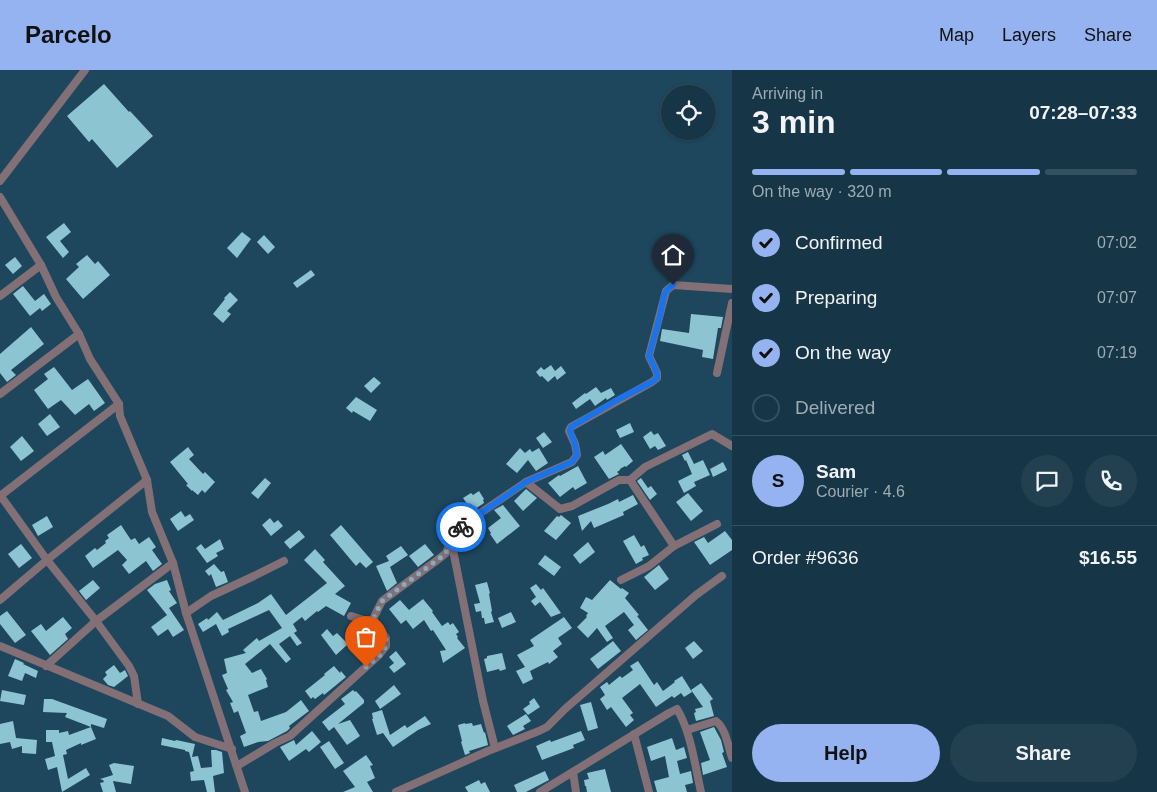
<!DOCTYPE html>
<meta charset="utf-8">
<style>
:root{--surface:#163546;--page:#234051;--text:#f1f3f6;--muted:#9eabb3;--line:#35505f;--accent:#95b2f1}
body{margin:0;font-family:Arial,sans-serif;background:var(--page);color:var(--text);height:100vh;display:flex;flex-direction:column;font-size:19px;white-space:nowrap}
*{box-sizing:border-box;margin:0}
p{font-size:16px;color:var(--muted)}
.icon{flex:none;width:28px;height:28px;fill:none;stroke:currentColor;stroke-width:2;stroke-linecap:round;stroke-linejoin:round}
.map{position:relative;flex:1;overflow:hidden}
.side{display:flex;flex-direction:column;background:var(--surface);width:425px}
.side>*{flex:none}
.buttons{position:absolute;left:661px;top:15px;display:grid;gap:10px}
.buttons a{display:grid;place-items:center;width:55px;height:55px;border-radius:50%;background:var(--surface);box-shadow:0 1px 4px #0004,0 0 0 1px var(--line);font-size:25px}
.pin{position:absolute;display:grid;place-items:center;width:42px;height:42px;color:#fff;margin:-51px -21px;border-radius:50% 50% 50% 0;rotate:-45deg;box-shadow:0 0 5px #0007}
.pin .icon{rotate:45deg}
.courier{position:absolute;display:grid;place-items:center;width:50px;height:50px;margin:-25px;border:4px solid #1a73e8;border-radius:50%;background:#fff;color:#222;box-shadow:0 1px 6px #0007}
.overview em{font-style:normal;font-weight:700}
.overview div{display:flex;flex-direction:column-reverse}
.overview{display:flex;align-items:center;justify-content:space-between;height:85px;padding:0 20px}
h1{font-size:32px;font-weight:700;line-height:38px}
.bar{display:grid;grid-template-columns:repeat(4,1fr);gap:8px 5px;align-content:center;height:60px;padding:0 20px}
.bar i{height:6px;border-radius:4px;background:var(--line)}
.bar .active{background:var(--accent)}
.bar p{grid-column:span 4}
.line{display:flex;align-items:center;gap:12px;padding:0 20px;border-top:1px solid var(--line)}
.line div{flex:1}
.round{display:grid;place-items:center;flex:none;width:52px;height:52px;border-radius:26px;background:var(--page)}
ol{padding:0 20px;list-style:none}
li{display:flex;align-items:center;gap:15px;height:55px}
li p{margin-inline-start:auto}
li .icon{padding:5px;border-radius:50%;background:var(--accent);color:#111;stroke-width:4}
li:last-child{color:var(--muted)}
li i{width:28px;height:28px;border:2px solid var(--line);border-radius:50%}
.primary-button{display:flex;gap:10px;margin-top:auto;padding:10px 20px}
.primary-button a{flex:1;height:58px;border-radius:30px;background:var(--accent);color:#111;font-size:20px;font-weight:700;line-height:58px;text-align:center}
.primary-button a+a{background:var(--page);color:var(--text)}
header{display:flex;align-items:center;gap:30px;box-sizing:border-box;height:70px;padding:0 25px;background:var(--accent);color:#111}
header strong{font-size:24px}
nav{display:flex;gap:28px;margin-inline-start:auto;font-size:18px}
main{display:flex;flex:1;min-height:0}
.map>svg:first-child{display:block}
.building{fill:#8dc4d2}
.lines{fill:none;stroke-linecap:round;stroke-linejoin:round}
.minor{stroke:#836f76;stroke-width:8}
.done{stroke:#8daabb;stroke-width:5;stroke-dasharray:0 9}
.route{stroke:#1a73e8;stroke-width:6}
</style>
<header>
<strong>Parcelo</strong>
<nav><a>Map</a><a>Layers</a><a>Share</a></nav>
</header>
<main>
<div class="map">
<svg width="732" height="722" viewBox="0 0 732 722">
<rect width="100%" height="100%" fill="#1e475d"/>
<!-- building -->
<g class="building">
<polygon points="104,14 129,42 130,41 153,66 117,98 92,69 89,72 67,46"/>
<polygon points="64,153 71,162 60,171 69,182 63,188 46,167"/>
<polygon points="242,162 251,169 237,188 227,178"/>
<polygon points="264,165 275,177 268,184 257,172"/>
<polygon points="87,185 95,194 98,191 110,205 83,229 66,209 79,197 76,194"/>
<polygon points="15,187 22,196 13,204 5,195"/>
<polygon points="311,200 315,205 297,218 293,213"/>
<polygon points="23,216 35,231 44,224 51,234 42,241 40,238 30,246 13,224"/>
<polygon points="230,222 238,230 227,241 231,244 223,253 213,244 225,229 224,228"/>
<polygon points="691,244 723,247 721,258 718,258 713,289 702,287 703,280 660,271 662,259 689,263"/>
<polygon points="31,257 44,274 11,300 16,305 7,312 0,303 0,284"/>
<polygon points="551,295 555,301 561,296 566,303 557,310 555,306 548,312 542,306 540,307 536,302 541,297 544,300"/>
<polygon points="54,297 72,320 88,309 105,333 94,341 89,334 75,345 61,330 48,339 34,320 48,309 44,304"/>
<polygon points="374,307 381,313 371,323 364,316"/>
<polygon points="596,317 601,323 611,318 615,325 607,330 606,328 595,336 590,329 576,339 572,333 585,323 586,324"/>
<polygon points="356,327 377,340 370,351 353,341 352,343 346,338"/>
<polygon points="50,344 60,357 47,366 38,354"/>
<polygon points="630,353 634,362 620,368 616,360"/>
<polygon points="651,361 654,365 658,363 666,376 658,380 655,376 650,379 643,367"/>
<polygon points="544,362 552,372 543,378 536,368"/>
<polygon points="22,366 34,381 21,391 10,377"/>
<polygon points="621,374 633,391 626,397 625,396 620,399 620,400 617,402 619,404 609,409 594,387 603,381 605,385"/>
<polygon points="188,377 194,385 189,389 203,404 205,402 215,412 205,423 202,420 198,425 192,420 192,421 186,415 188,414 170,392"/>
<polygon points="520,378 525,383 530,379 532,382 539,378 548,393 536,401 528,390 517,403 506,394"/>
<polygon points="688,382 694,394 703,390 710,405 694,412 696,416 684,423 678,411 692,404 686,390 685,391 682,385"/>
<polygon points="723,392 727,400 713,407 710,399"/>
<polygon points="578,396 587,413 575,420 573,417 560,427 548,413 559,405 560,406"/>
<polygon points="265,408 271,413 258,429 251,423"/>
<polygon points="641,408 648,418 651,416 657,424 650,430 637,411"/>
<polygon points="526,419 537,428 523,441 514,431"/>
<polygon points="479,421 484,429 483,430 484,433 472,441 463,428 471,423 473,425"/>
<polygon points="688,423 703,441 691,451 676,432"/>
<polygon points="633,425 638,434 623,442 624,445 594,458 591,451 582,461 578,446 608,434 618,429 619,432"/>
<polygon points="503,435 520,456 497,474 490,464 491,463 488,458 501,448 494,440"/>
<polygon points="181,441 185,447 190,444 194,450 178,461 170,449"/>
<polygon points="561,445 571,453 556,470 544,461 557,446 559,447"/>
<polygon points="47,446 53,457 38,466 32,455"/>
<polygon points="270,448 274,453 278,450 283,456 271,466 262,455"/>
<polygon points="121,455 131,470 135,468 139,474 149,467 156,477 152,480 162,494 153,501 146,491 129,504 122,495 127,490 118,480 93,498 85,486 95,478 97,480 106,473 105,471 109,468 107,465"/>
<polygon points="341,455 373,492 366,498 360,492 356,496 330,465"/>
<polygon points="299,460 305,467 290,479 284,472"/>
<polygon points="725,461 732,470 732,480 710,495 694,472 704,467 708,473"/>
<polygon points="634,465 641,477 644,475 649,485 642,488 643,490 636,494 623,471"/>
<polygon points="220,469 224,479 216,483 218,486 207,493 196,478 201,474 205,479"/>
<polygon points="588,472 595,482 580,494 573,485"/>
<polygon points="21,474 32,488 19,498 8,484"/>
<polygon points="425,474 434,485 418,497 409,486"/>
<polygon points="401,476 408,485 390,497 397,513 387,521 376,496 389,491 386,486"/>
<polygon points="315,479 325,490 323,492 345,516 335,524 351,533 344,546 326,536 318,542 317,541 305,551 302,547 293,554 297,561 294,563 302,573 297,576 290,566 279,574 291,589 286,593 270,574 245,594 252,603 261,599 267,609 266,610 268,617 248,625 254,642 258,641 261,651 286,642 301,630 309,641 289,656 290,658 287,661 268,671 258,672 244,677 240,666 246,663 238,641 234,643 230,633 233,632 226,620 228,619 222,605 227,603 224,589 246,583 243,580 257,568 259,571 282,558 269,540 228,559 229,562 222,566 216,554 203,562 198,554 207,548 208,550 217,542 223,550 258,533 271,524 286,545 327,513 304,490"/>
<polygon points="545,485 561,497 554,506 538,494"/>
<polygon points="214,494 221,502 224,501 228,512 216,517 211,504 209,506 205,501"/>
<polygon points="659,495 669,509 655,520 644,507"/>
<polygon points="93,510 100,518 86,530 79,521"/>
<polygon points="167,510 171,520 169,521 177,533 169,538 184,560 173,567 168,559 158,566 151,557 167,545 147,520 155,514"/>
<polygon points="610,510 621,519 622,518 629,523 625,528 639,545 637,546 648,560 636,570 628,560 634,555 624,542 605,556 613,568 607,572 597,558 588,568 577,557 587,547 586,546 588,543 580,538 586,527 592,530"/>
<polygon points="487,512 490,523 489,524 492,541 491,542 494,552 485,554 484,548 482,548 481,541 476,542 474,534 480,533 475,515"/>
<polygon points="536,514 541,520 543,518 561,543 551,547 540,532 535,536 531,531 536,527 530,518"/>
<polygon points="423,529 433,541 432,542 442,556 448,552 450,555 453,553 459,562 456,564 458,567 457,568 465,578 443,593 440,581 446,580 433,560 431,561 424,550 413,559 406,550 401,554 389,539 400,530 409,540"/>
<polygon points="7,541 26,565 15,573 0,554 0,546"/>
<polygon points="511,542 516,552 502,558 498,548"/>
<polygon points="63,547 72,558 65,564 68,569 50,585 31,561 41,554 46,561"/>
<polygon points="564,547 572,558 558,568 562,574 553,581 558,587 549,594 548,592 530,601 533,609 523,614 516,601 525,597 517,585 534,576 530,570"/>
<polygon points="327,559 333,566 337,563 348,574 336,585 321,565"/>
<polygon points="613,571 621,581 598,599 590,589"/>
<polygon points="694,571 703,581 693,589 685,578"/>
<polygon points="396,581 406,594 394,603 389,597 394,593 389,587"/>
<polygon points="502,583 506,599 500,601 499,599 487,602 484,589 487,588 487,586"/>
<polygon points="15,589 24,593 23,594 38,601 36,608 25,603 22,611 8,606"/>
<polygon points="638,591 654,615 657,612 663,621 675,612 674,611 682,606 692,622 684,627 681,623 674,628 672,626 656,637 640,614 622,628 633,643 630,645 634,650 626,657 611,637 607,640 600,629 605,625 600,617 607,612 609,615 620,606 622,608 633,600 630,596"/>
<polygon points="114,595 120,603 125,600 128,606 114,617 108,615 103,609 107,605 105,602"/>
<polygon points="334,596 340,603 341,601 346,607 324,625 323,623 315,629 313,627 311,629 305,621 325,605 324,604"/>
<polygon points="701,613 713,629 710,631 714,646 696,651 694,643 696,642 695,639 703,637 691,620"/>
<polygon points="394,615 401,624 380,639 375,631"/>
<polygon points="2,620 26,625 24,635 0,631"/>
<polygon points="353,620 355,622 356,621 364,630 364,633 338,654 350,650 360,666 347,675 334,657 329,661 322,652 345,634 341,629"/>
<polygon points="534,628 540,637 528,645 523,639 530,634 529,632"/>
<polygon points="44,629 52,629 107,649 104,658 91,654 91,657 65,647 67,643 43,642"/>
<polygon points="591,632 598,658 588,661 580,635"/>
<polygon points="382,640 390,665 405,655 407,658 425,646 431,654 418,660 393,677 383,663 377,665 372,649 373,649 372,643"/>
<polygon points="526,644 531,651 523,656 525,659 513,665 507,656"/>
<polygon points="13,651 16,668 37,670 36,684 22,683 22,676 12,679 10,672 0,674 0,654"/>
<polygon points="465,653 465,654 472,653 473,656 481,654 484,663 485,662 488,675 469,681 470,683 465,685 461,672 462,671 458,655"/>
<polygon points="91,657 96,669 81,675 81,673 66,680 67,684 63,685 68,709 86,698 90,705 62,722 57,697 48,700 45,689 55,686 52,672 46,672 46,660 59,660 59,663 68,661 69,665"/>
<polygon points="714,657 721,670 724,682 722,683 727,697 703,705 701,693 710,690 700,662"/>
<polygon points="312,661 321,672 309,682 306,679 289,691 280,677 294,670 296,675"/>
<polygon points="581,661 585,670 573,675 574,678 542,690 536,676 550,670 551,672"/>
<polygon points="162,668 175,671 176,670 195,674 192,687 198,686 201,698 212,697 211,680 216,680 222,682 224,703 213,706 215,722 207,722 204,710 191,711 190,702 194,701 189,682 185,681 185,680 161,675"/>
<polygon points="672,668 676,680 684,677 687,688 677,691 680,704 691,701 693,713 685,715 687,722 657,722 654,711 669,707 665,686 651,691 647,677"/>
<polygon points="329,671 344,693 335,699 320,677"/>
<polygon points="366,685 373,695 370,696 375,708 367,712 373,722 343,722 355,717 343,701"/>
<polygon points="114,693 134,696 131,714 113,711 116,722 103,722 100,713 104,712 103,710 100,709 113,705 109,695"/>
<polygon points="605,699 611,722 587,722 586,716 585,716 584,710 589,709 587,703"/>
<polygon points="545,701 549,710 526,722 517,722 514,715"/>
<polygon points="479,710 481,714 485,712 490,722 468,722 465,717"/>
</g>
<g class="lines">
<!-- minor -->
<g class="minor">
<polyline points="0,111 85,0"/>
<polyline points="0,127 41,195 56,227 79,264 90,289 119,334 120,346 147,410 152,442 173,493 186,543 245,722"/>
<polyline points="0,226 41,195"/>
<polyline points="717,303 732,233"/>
<polyline points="0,324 79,264"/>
<polyline points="630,410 674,476 717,454"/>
<polyline points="526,412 560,439 572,436 619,410 630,410 645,397 712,364 732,376"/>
<polyline points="0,425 47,490 96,551 129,596 134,606 138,634"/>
<polyline points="0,426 119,334"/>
<polyline points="451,470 483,631 495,678"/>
<polyline points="621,510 649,496 674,476"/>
<polyline points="0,530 47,490 147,410"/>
<polyline points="186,543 211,526 254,506 284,491"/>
<polyline points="351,546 367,551 373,549 382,531 440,488 446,483 454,461 526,412 572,392 577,385 575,374 569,361 571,357 652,312 657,308 657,303 649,286 666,221 673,215 732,219"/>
<polyline points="0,576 168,646 195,667 232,679"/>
<polyline points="46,596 96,551 173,493"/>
<path d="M687,660l29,-9c10,8 12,25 16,37"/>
<polyline points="634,664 649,722"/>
<polyline points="237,696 275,673 290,666 379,585 386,576 386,568 373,549"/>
<polyline points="573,702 576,722"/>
<polyline points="396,722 488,681 539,661 547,657 565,639 696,525 722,506"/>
<path d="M540,722l129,-79 8,-4c14,23 18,57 24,83"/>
</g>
</g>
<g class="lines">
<!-- done -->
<polyline class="done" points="366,597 380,585 386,576 386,568 373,549 382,531 440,488 446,483 454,461 461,457"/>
<!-- route -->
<polyline class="route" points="461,457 526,412 572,392 577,385 575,374 570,361 571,357 617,330 652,312 657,308 657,303 649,286 660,246 664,226 666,221 673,215"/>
</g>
</svg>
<div class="buttons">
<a><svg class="icon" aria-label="locate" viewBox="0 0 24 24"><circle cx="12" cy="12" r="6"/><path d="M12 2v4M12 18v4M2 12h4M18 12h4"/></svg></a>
</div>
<div class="pin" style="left:366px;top:597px;background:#ea580c"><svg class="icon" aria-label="bag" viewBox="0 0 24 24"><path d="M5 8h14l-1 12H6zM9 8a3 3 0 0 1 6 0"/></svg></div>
<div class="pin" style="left:673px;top:215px;background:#1f2937"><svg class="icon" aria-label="home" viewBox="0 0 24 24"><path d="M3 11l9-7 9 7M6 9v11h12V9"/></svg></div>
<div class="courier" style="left:461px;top:457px"><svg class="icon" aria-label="bike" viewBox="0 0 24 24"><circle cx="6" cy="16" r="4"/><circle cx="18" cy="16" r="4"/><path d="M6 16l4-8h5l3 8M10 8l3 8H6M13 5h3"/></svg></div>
</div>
<section class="side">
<div class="overview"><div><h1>3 min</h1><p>Arriving in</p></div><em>07:28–07:33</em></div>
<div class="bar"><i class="active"></i><i class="active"></i><i class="active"></i><i></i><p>On the way · 320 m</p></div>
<ol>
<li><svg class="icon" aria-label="check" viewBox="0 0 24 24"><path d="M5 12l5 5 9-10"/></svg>Confirmed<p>07:02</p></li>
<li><svg class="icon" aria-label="check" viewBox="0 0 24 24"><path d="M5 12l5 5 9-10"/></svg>Preparing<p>07:07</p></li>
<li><svg class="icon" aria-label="check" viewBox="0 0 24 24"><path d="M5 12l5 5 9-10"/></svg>On the way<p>07:19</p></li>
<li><i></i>Delivered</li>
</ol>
<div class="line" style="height:90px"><b class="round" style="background:var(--accent);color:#111">S</b><div><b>Sam</b><p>Courier · 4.6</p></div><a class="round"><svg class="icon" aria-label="chat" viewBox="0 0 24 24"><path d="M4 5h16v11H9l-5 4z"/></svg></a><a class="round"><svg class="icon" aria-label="phone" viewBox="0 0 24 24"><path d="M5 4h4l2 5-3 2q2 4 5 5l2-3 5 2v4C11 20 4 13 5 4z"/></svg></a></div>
<div class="line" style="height:65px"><div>Order #9636</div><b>$16.55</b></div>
<div class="primary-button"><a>Help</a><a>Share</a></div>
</section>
</main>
